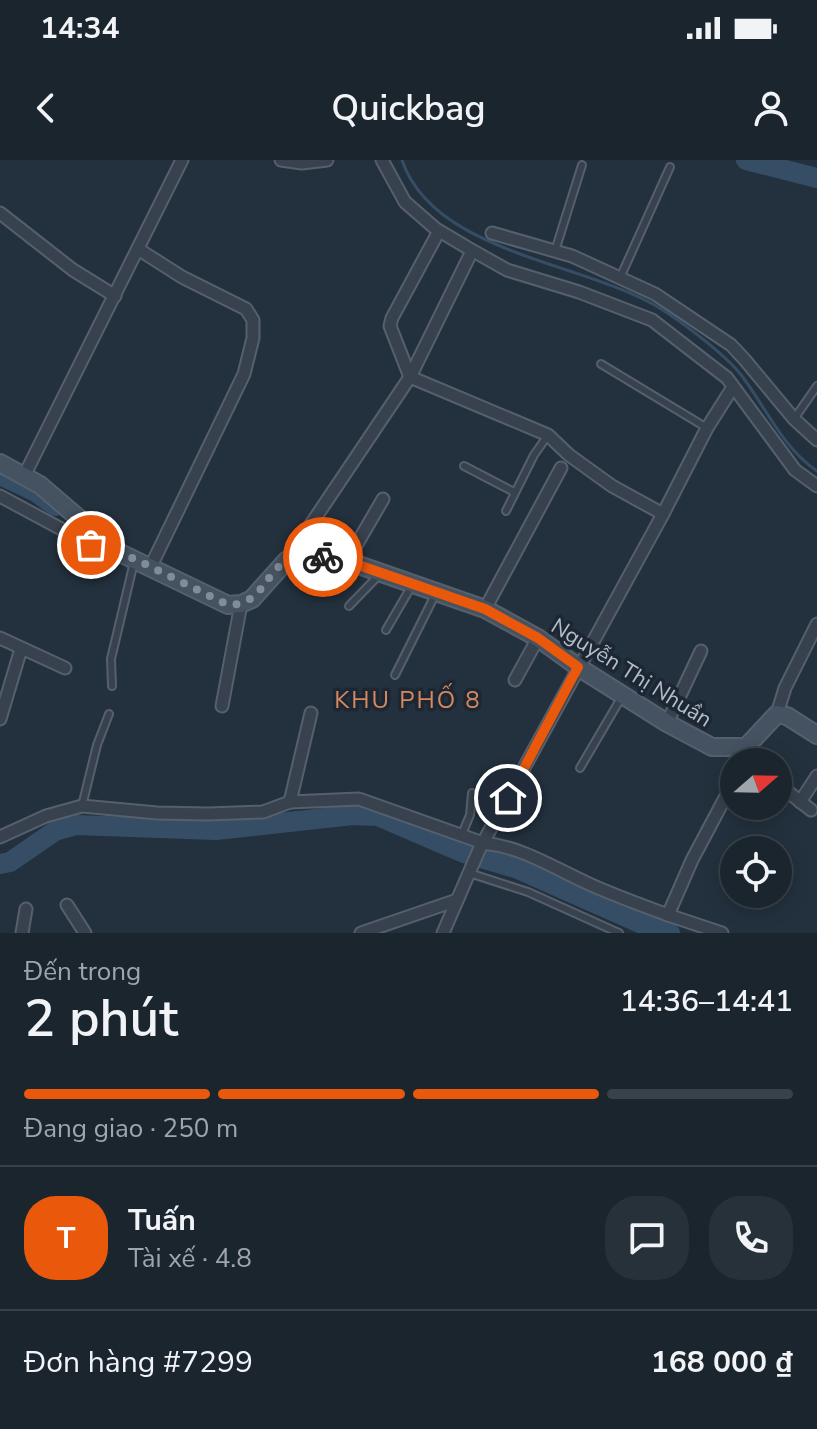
<!DOCTYPE html>
<html lang="vi">
<meta charset="utf-8">
<style>
:root{--surface:#1a252e;--page:#27313a;--text:#f1f3f6;--muted:#9fa5aa;--line:#38424a;--accent:#ea580c}
body{margin:0;font-family:"Nunito Sans",sans-serif;background:var(--page);color:var(--text);height:100vh;display:flex;flex-direction:column;font-size:30px;white-space:nowrap}
*{box-sizing:border-box;margin:0}
p{font-size:26px;color:var(--muted)}
.icon{flex:none;width:44px;height:44px;fill:none;stroke:currentColor;stroke-width:2;stroke-linecap:round;stroke-linejoin:round}
.map{position:relative;height:773px;overflow:hidden}
.side{display:flex;flex-direction:column;background:var(--surface);flex:1}
.side>*{flex:none}
.needle{width:52px;rotate:70deg}
.buttons{position:absolute;left:720px;top:588px;display:grid;gap:16px}
.buttons a{display:grid;place-items:center;width:72px;height:72px;border-radius:50%;background:var(--surface);box-shadow:0 4px 20px #0003,0 0 0 2px var(--line);font-size:40px}
.pin{position:absolute;display:grid;place-items:center;width:68px;height:68px;color:#fff;margin:-34px;border:4px solid #fff;border-radius:50%;box-shadow:0 2px 8px #0007}
.courier{position:absolute;display:grid;place-items:center;width:80px;height:80px;margin:-40px;border:6px solid #ea580c;border-radius:50%;background:#fff;color:#222;box-shadow:0 2px 10px #0007}
.summary em{font-style:normal;font-weight:600}
.summary div{display:flex;flex-direction:column-reverse}
.summary{display:flex;align-items:center;justify-content:space-between;height:136px;padding:0 24px}
h1{font-size:52px;font-weight:600;line-height:60px}
.bar{display:grid;grid-template-columns:repeat(4,1fr);gap:12px 8px;align-content:center;height:96px;padding:0 24px}
.bar i{height:10px;border-radius:6px;background:var(--line)}
.bar .current{background:var(--accent)}
.bar p{grid-column:span 4}
.line{display:flex;align-items:center;gap:20px;padding:0 24px;border-top:2px solid var(--line)}
.line div{flex:1}
.round{display:grid;place-items:center;flex:none;width:84px;height:84px;border-radius:32px;background:var(--page)}
.status{display:flex;justify-content:space-between;align-items:center;height:56px;padding:0 40px;background:var(--surface);direction:ltr}
.status svg{height:22px;fill:currentColor}
header{display:flex;justify-content:space-between;align-items:center;height:104px;padding:0 24px;background:var(--surface);font-size:36px;font-weight:600}
.map>svg:first-child{display:block}
.lines{fill:none;stroke-linecap:round;stroke-linejoin:round}
.stream{stroke:#364e65;stroke-width:3}
.river{stroke:#364e65;stroke-width:20}
.lane-casing{stroke:#55606c;stroke-width:10}
.street-casing{stroke:#55606c;stroke-width:15}
.secondary-casing{stroke:#55606c;stroke-width:20}
.lane{stroke:#37424e;stroke-width:6}
.street{stroke:#37424e;stroke-width:11}
.secondary{stroke:#455261;stroke-width:16}
.done{stroke:#818c98;stroke-width:8;stroke-dasharray:0 14.4}
.route{stroke:#ea580c;stroke-width:10}
.labels{text-anchor:middle;stroke-width:7;stroke-linejoin:round;paint-order:stroke}
.street-label{font-size:22px;fill:#b3bdc9;stroke:#1c2733}
.neighbourhood-label{font-size:24px;letter-spacing:2px;fill:#d68960;stroke:#1c2733}
</style>
<div class="status"><b>14:34</b><svg viewBox="0 0 49 12"><path d="M0 12V9h3v3zM5 12V6h3v6zM10 12V3h3v9zM15 12V0h3v12zM26 1h20v11H26zM47 4h2v5h-2z"/></svg></div>
<header><svg class="icon" aria-label="back" viewBox="0 0 24 24"><path d="M15 5l-7 7 7 7"/></svg>Quickbag<svg class="icon" aria-label="person" viewBox="0 0 24 24"><circle cx="12" cy="8" r="4"/><path d="M4 21q1-7 8-7t8 7"/></svg></header>
<div class="map">
<svg width="817" height="773" viewBox="0 0 817 773">
<rect width="100%" height="100%" fill="#23313e"/>
<g class="lines">
<!-- stream -->
<path class="stream" d="M402,0c31,93 181,102 256,147 24,15 67,47 84,69 24,32 41,72 75,95"/>
<!-- river -->
<g class="river">
<polyline points="746,0 817,18"/>
<polyline points="0,315 36,332 55,346"/>
<polyline points="0,704 10,702 55,671 76,665 216,670 353,655 378,656 464,693 518,709 640,763 670,773"/>
</g>
<defs>
<g id="lane">
<polyline points="555,91 582,5"/>
<polyline points="620,118 670,7"/>
<polyline points="601,204 707,268"/>
<polyline points="794,259 817,226"/>
<polyline points="464,306 514,332"/>
<polyline points="506,351 534,295 548,275"/>
<polyline points="349,446 380,414"/>
<polyline points="386,470 411,427"/>
<polyline points="395,515 436,433"/>
<polyline points="112,526 111,499 134,402"/>
<polyline points="580,608 621,538"/>
<polyline points="82,646 97,585 109,554"/>
<polyline points="462,674 470,655 472,633"/>
<polyline points="469,713 528,732 619,773"/>
</g>
<g id="street">
<polyline points="281,0 302,3 327,0"/>
<polyline points="382,0 405,42 436,69 468,88 507,110 579,132 652,160 727,218 795,310 817,326"/>
<polyline points="0,53 73,110 115,136"/>
<polyline points="439,71 392,158 390,166 410,217 548,275 569,295 612,326 663,354"/>
<polyline points="492,73 572,96 655,134 731,185 745,200 794,259 817,280"/>
<polyline points="138,89 182,117 246,149 253,160 253,178 244,214 151,406"/>
<polyline points="24,316 182,0"/>
<polyline points="0,336 91,385 114,391"/>
<polyline points="287,400 410,217 472,91"/>
<polyline points="347,401 383,339"/>
<polyline points="485,449 561,308"/>
<polyline points="0,478 65,508"/>
<polyline points="515,520 538,478"/>
<polyline points="222,546 241,444"/>
<polyline points="777,554 785,528 817,464"/>
<polyline points="0,559 21,489"/>
<polyline points="667,563 701,491"/>
<polyline points="746,587 747,600 750,602"/>
<polyline points="778,624 811,650"/>
<polyline points="290,642 311,553"/>
<polyline points="800,642 817,616"/>
<path d="M0,677l46,-21 36,-10 75,7 51,1 55,-2 27,-10 69,-3 124,44c39,4 69,24 104,40 26,12 54,22 81,32l24,-55 42,-79"/>
<polyline points="67,745 85,773"/>
<polyline points="668,755 722,773"/>
<polyline points="22,773 26,749"/>
<polyline points="361,773 457,740"/>
<polyline points="443,773 479,690 663,354 707,268 733,227"/>
</g>
<polyline id="secondary" points="0,303 40,325 118,392 228,445 241,444 252,439 287,400 301,396 347,401 485,449 538,478 578,507 667,563 712,587 746,587 777,554 787,556 817,575"/>
</defs>
<!-- lane casing -->
<use href="#lane" class="lane-casing"/>
<!-- street casing -->
<use href="#street" class="street-casing"/>
<!-- secondary casing -->
<use href="#secondary" class="secondary-casing"/>
<!-- lane -->
<use href="#lane" class="lane"/>
<!-- street -->
<use href="#street" class="street"/>
<!-- secondary -->
<use href="#secondary" class="secondary"/>
</g>
<g class="lines">
<!-- done -->
<path class="done" d="M91,385l44,14 93,46c37,-1 35,-33 62,-46 10,-5 22,-3 33,-2"/>
<!-- route -->
<polyline class="route" points="323,397 347,401 485,449 538,478 578,507 508,638"/>
</g>
<g class="labels">
<!-- street labels -->
<g class="street-label">
<text transform="translate(632 512) rotate(32)" y="8">Nguyễn Thị Nhuần</text>
</g>
<!-- neighbourhood labels -->
<g class="neighbourhood-label">
<text x="408" y="548">KHU PHỐ 8</text>
</g>
</g>
</svg>
<div class="buttons">
<a><svg class="needle" viewBox="-14 -14 28 28"><path d="M0-13l5 13h-10z" fill="#e53935"/><path d="M0 13l5-13h-10z" fill="#9fa5aa"/></svg></a>
<a><svg class="icon" aria-label="locate" viewBox="0 0 24 24"><circle cx="12" cy="12" r="6"/><path d="M12 2v4M12 18v4M2 12h4M18 12h4"/></svg></a>
</div>
<div class="pin" style="left:91px;top:385px;background:#ea580c"><svg class="icon" aria-label="bag" viewBox="0 0 24 24"><path d="M5 8h14l-1 12H6zM9 8a3 3 0 0 1 6 0"/></svg></div>
<div class="pin" style="left:508px;top:638px;background:#1f2937"><svg class="icon" aria-label="home" viewBox="0 0 24 24"><path d="M3 11l9-7 9 7M6 9v11h12V9"/></svg></div>
<div class="courier" style="left:323px;top:397px"><svg class="icon" aria-label="bike" viewBox="0 0 24 24"><circle cx="6" cy="16" r="4"/><circle cx="18" cy="16" r="4"/><path d="M6 16l4-8h5l3 8M10 8l3 8H6M13 5h3"/></svg></div>
</div>
<section class="side">
<div class="summary"><div><h1>2 phút</h1><p>Đến trong</p></div><em>14:36–14:41</em></div>
<div class="bar"><i class="current"></i><i class="current"></i><i class="current"></i><i></i><p>Đang giao · 250 m</p></div>
<div class="line" style="height:144px"><b class="round" style="background:var(--accent);color:#fff">T</b><div><b>Tuấn</b><p>Tài xế · 4.8</p></div><a class="round"><svg class="icon" aria-label="chat" viewBox="0 0 24 24"><path d="M4 5h16v11H9l-5 4z"/></svg></a><a class="round"><svg class="icon" aria-label="phone" viewBox="0 0 24 24"><path d="M5 4h4l2 5-3 2q2 4 5 5l2-3 5 2v4C11 20 4 13 5 4z"/></svg></a></div>
<div class="line" style="height:104px"><div>Đơn hàng #7299</div><b>168 000 ₫</b></div>
</section>
